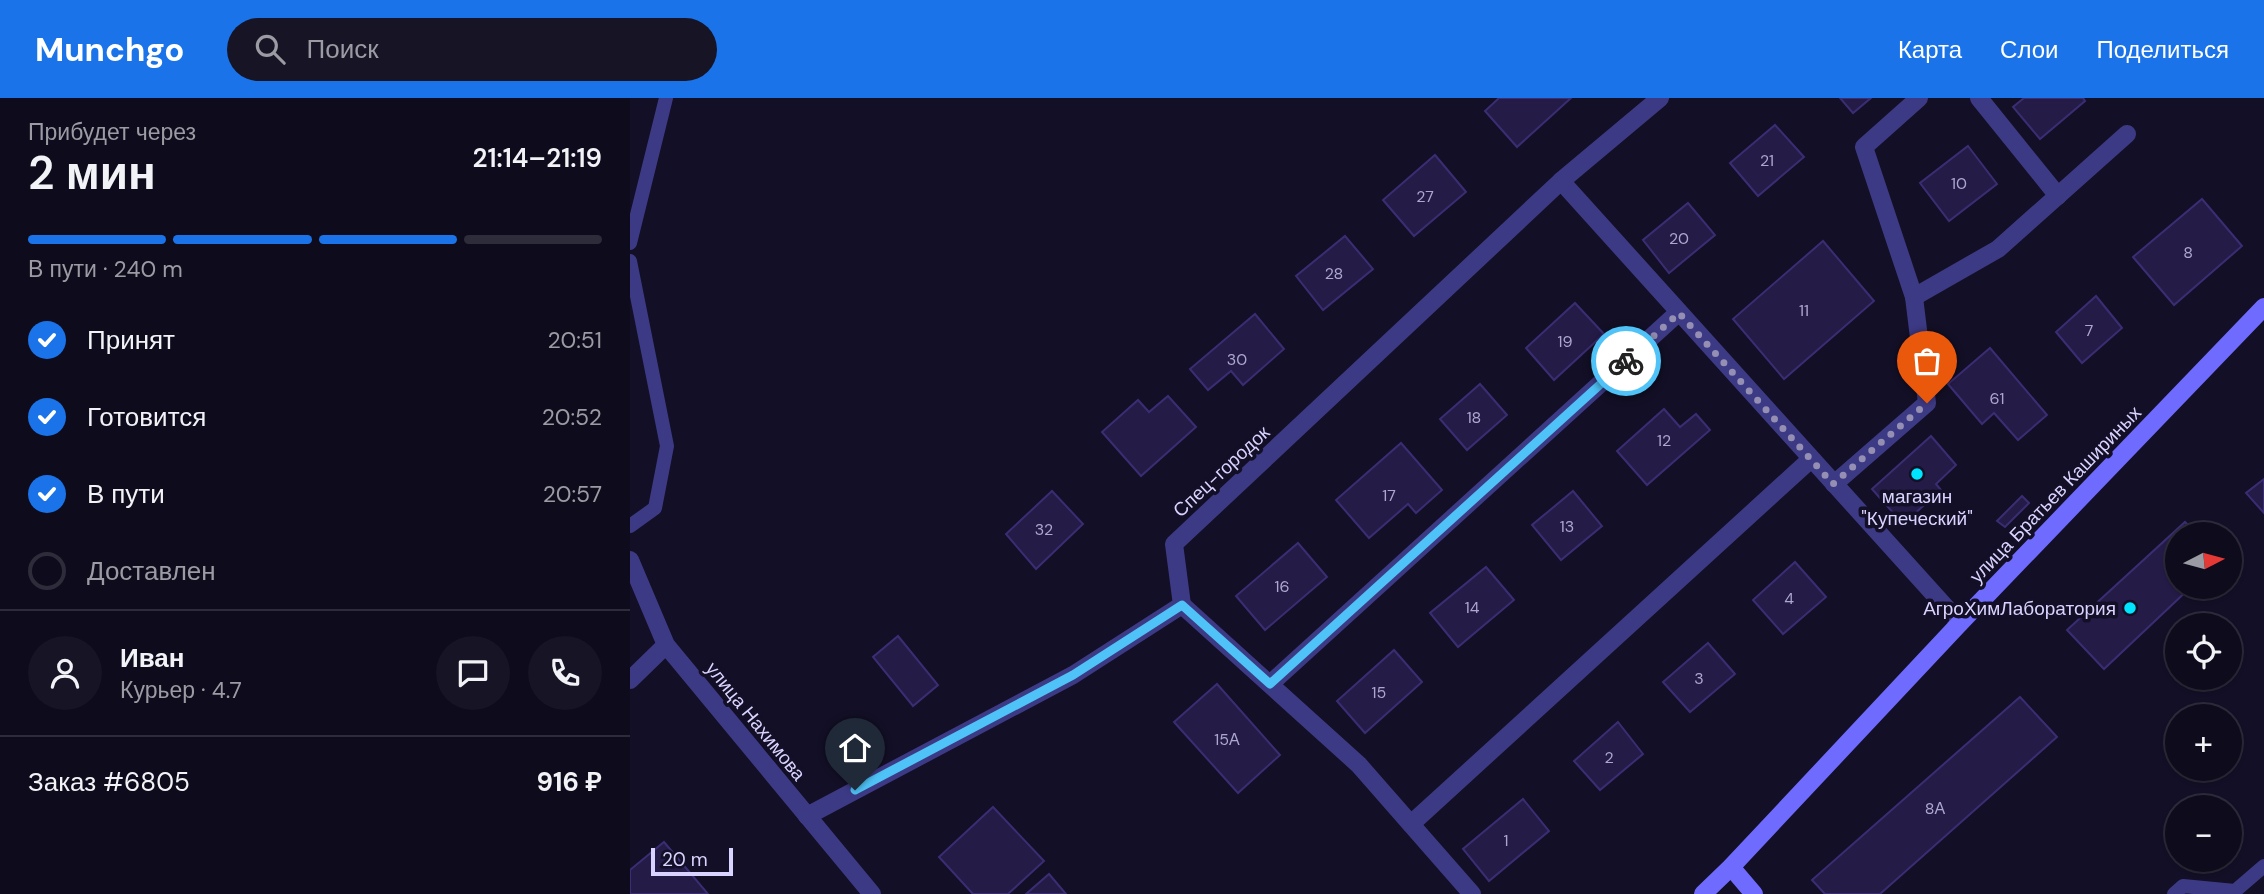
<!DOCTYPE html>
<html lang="ru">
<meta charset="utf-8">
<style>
:root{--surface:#0e0b1c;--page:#171425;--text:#f1f3f6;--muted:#9b9ba3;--line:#2e2b3b;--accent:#1a73e8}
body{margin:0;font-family:"DM Sans",sans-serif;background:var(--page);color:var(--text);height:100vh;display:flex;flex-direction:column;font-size:26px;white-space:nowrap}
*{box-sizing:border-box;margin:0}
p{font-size:23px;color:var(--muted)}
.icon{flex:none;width:38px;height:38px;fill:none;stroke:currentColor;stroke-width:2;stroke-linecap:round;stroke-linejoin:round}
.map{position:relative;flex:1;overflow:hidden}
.side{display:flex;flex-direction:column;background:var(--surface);width:630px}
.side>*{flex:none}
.needle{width:46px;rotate:84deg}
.tools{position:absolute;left:1535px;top:424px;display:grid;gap:14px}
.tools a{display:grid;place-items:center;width:77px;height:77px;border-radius:50%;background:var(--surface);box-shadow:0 2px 5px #0004,0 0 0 2px var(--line);font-size:35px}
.scale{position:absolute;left:21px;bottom:18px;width:82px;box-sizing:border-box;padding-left:7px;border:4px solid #d9d4ff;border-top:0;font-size:19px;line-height:24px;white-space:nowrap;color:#d9d4ff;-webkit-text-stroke:5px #130f26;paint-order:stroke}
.pin{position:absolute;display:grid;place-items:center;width:60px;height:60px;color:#fff;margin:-72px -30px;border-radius:50% 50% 50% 0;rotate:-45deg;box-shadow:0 0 7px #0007}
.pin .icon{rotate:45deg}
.courier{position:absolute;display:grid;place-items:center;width:70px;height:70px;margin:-35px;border:5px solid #4fc3f7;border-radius:50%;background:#fff;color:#222;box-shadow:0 2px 9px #0007}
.overview em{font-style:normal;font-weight:600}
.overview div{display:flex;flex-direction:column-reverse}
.overview{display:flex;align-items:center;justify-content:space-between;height:119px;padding:0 28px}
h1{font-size:46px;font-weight:600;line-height:52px}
.bar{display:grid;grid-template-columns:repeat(4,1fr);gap:10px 7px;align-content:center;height:84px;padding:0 28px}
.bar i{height:9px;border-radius:5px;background:var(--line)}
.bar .selected{background:var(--accent)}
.bar p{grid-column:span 4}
.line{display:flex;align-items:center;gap:18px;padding:0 28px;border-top:2px solid var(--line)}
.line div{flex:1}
.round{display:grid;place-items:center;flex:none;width:74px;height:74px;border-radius:37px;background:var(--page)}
ol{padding:0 28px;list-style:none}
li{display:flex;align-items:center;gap:21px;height:77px}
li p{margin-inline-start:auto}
li .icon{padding:7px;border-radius:50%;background:var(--accent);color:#fff;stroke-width:4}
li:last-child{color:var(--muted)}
li i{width:38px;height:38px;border:4px solid var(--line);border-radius:50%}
header{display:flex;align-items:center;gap:42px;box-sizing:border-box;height:98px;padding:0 35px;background:var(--accent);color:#fff}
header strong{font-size:33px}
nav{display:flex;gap:38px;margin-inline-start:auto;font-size:24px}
.search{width:490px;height:63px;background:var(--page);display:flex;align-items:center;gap:18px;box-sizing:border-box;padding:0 24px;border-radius:38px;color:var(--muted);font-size:26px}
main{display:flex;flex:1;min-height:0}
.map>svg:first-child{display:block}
.building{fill:#241b47;stroke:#3b2d73;stroke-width:2}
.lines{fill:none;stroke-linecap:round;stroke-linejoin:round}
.service{stroke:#3d3a85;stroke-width:14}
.minor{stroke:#3d3a85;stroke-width:18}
.secondary{stroke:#6f6bff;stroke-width:18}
.done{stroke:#948fb3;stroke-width:7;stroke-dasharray:0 12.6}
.route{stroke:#4fc3f7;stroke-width:9}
.poi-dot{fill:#00e5ff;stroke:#130f26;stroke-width:2.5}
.labels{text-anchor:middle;stroke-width:7;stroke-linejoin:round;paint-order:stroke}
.number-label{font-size:16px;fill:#aca6d1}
.street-label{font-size:19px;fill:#d9d4ff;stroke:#130f26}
.poi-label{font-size:19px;fill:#d9d4ff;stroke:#130f26}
</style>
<header>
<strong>Munchgo</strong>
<div class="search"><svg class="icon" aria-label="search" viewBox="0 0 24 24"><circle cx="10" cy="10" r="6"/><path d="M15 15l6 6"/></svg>Поиск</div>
<nav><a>Карта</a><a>Слои</a><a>Поделиться</a></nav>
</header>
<main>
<section class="side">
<div class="overview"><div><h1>2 мин</h1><p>Прибудет через</p></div><em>21:14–21:19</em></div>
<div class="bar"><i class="selected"></i><i class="selected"></i><i class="selected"></i><i></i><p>В пути · 240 m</p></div>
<ol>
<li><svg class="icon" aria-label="check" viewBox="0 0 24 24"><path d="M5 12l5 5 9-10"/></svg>Принят<p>20:51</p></li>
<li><svg class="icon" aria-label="check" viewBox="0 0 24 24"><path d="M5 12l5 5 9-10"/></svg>Готовится<p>20:52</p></li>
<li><svg class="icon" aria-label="check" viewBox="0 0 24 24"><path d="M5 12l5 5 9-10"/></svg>В пути<p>20:57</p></li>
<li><i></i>Доставлен</li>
</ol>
<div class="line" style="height:126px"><a class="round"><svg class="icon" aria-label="person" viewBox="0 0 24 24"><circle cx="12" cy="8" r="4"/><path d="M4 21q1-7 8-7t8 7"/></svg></a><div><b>Иван</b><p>Курьер · 4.7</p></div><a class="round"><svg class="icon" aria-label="chat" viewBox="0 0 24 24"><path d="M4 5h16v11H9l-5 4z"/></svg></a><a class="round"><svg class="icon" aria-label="phone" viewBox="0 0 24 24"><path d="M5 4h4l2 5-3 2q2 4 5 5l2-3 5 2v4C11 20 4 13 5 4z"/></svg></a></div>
<div class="line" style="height:91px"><div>Заказ #6805</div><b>916 ₽</b></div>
</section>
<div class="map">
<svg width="1634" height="796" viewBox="0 0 1634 796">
<rect width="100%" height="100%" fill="#130f26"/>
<!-- building -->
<g class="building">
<polygon points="869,0 941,0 887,49 855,13"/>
<polygon points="1210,0 1241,0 1223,15"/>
<polygon points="1394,0 1453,0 1455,3 1410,41 1383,9"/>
<polygon points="1145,27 1174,59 1128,98 1100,65"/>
<polygon points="1338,48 1367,86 1319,123 1290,85"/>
<polygon points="805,57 836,94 784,138 753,102"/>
<polygon points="1572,101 1612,148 1544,207 1503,159"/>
<polygon points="1058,105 1085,137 1039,175 1013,142"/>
<polygon points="715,138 743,171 693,212 666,178"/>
<polygon points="1193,143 1244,203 1154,281 1103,221"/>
<polygon points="1466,198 1492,230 1452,265 1426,234"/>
<polygon points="945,205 974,236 924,282 896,250"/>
<polygon points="625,216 654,251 613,287 601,273 578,292 560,271"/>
<polygon points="1360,250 1417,317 1388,342 1364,315 1352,326 1318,286"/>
<polygon points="850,286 877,317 837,352 810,321"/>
<polygon points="538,298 566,329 511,378 472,334 508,302 519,314"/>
<polygon points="1034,311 1050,329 1066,316 1080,332 1017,387 987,353"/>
<polygon points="1301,338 1326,367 1306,386 1311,392 1273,426 1242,391"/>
<polygon points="771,345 812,392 786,415 778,406 739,440 706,402"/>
<polygon points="1634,381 1634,415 1616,395"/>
<polygon points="422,393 453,426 406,471 376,436"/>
<polygon points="943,393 972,428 931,462 902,427"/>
<polygon points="1392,398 1399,405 1375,429 1367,423"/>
<polygon points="1555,424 1567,436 1547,436 1547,488 1562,488 1474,571 1437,532"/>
<polygon points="668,445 697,479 635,532 606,498"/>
<polygon points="1165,464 1196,499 1153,536 1123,502"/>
<polygon points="856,469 884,502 828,549 800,515"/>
<polygon points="268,538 308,587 283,608 243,559"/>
<polygon points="1078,545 1105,576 1060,614 1033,584"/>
<polygon points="764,552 792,584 735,635 707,603"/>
<polygon points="587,586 650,657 608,695 544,624"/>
<polygon points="1390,599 1427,639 1250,796 1195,796 1182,782"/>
<polygon points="988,624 1013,656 970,692 944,663"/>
<polygon points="893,701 919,733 859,783 833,751"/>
<polygon points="363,709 414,763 378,796 343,796 309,759"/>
<polygon points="34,744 78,796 0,796 0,772"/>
<polygon points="419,776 436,796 396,796"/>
</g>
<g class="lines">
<!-- service -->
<g class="service">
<polyline points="0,145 36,0"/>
<polyline points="0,163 37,348 25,410 0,428"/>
<polyline points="1544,796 1553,788 1605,793 1634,768"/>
</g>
<!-- minor -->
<g class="minor">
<polyline points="1349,0 1428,98"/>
<polyline points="931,83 1330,525"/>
<polyline points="1284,199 1368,151 1497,36"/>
<polyline points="1204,386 1297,305 1284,199 1234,49 1289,0"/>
<polyline points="0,462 36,547 242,796"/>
<polyline points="552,507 729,667 842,796"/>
<polyline points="0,582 36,547"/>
<polyline points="640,586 1049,214"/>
<polyline points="177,718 443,577 552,507 544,446 931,83 1030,0"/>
<polyline points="781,726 1181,361"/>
</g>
<!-- secondary -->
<g class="secondary">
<polyline points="1101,769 1124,796"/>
<polyline points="1073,796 1101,769 1330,525 1634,209"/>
</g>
</g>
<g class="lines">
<!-- done -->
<polyline class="done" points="996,263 1049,215 1203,386 1297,305"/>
<!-- route -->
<polyline class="route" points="225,692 443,577 552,507 640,586 996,263"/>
</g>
<!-- markers -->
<g class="poi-dot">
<circle cx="1287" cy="376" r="7"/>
<circle cx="1500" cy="510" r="7"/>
</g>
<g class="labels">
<!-- number labels -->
<g class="number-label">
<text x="1137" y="68">21</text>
<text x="1329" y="91">10</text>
<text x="795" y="104">27</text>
<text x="1049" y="146">20</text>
<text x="1558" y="160">8</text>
<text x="704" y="181">28</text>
<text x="1174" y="218">11</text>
<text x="1459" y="238">7</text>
<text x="935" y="249">19</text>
<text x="607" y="267">30</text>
<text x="1367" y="306">61</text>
<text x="844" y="325">18</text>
<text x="1034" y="348">12</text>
<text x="759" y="403">17</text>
<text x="937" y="434">13</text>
<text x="414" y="437">32</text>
<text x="652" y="494">16</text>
<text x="1159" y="506">4</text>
<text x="842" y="515">14</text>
<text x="1069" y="586">3</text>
<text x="749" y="600">15</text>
<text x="597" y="647">15А</text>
<text x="979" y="665">2</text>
<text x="1305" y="716">8А</text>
<text x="876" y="748">1</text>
</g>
<!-- street labels -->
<g class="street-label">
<text transform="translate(591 373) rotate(-43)" y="7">Спец-городок</text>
<text transform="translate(1425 396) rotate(-46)" y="7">улица Братьев Кашириных</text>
<text transform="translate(126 623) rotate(51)" y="7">улица Нахимова</text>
</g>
<!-- poi labels -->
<g class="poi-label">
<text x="1287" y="405">магазин<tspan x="1287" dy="22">"Купеческий"</tspan></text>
<text x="1486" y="517" text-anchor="end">АгроХимЛаборатория</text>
</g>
</g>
</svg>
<div class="tools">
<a><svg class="needle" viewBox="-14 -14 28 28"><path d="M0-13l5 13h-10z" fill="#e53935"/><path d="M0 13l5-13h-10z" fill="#9b9ba3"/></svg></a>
<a><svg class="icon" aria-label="locate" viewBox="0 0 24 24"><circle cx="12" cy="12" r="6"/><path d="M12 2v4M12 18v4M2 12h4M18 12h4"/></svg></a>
<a>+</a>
<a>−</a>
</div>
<div class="scale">20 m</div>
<div class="pin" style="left:1297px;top:305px;background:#ea580c"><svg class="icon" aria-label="bag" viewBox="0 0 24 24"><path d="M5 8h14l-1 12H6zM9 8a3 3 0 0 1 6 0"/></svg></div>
<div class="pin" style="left:225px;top:692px;background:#1f2937"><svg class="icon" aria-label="home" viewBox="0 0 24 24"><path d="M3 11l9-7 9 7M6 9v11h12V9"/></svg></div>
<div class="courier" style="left:996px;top:263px"><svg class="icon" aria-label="bike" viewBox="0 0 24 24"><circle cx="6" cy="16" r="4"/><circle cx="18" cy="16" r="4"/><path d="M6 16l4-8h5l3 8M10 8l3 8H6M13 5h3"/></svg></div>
</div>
</main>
